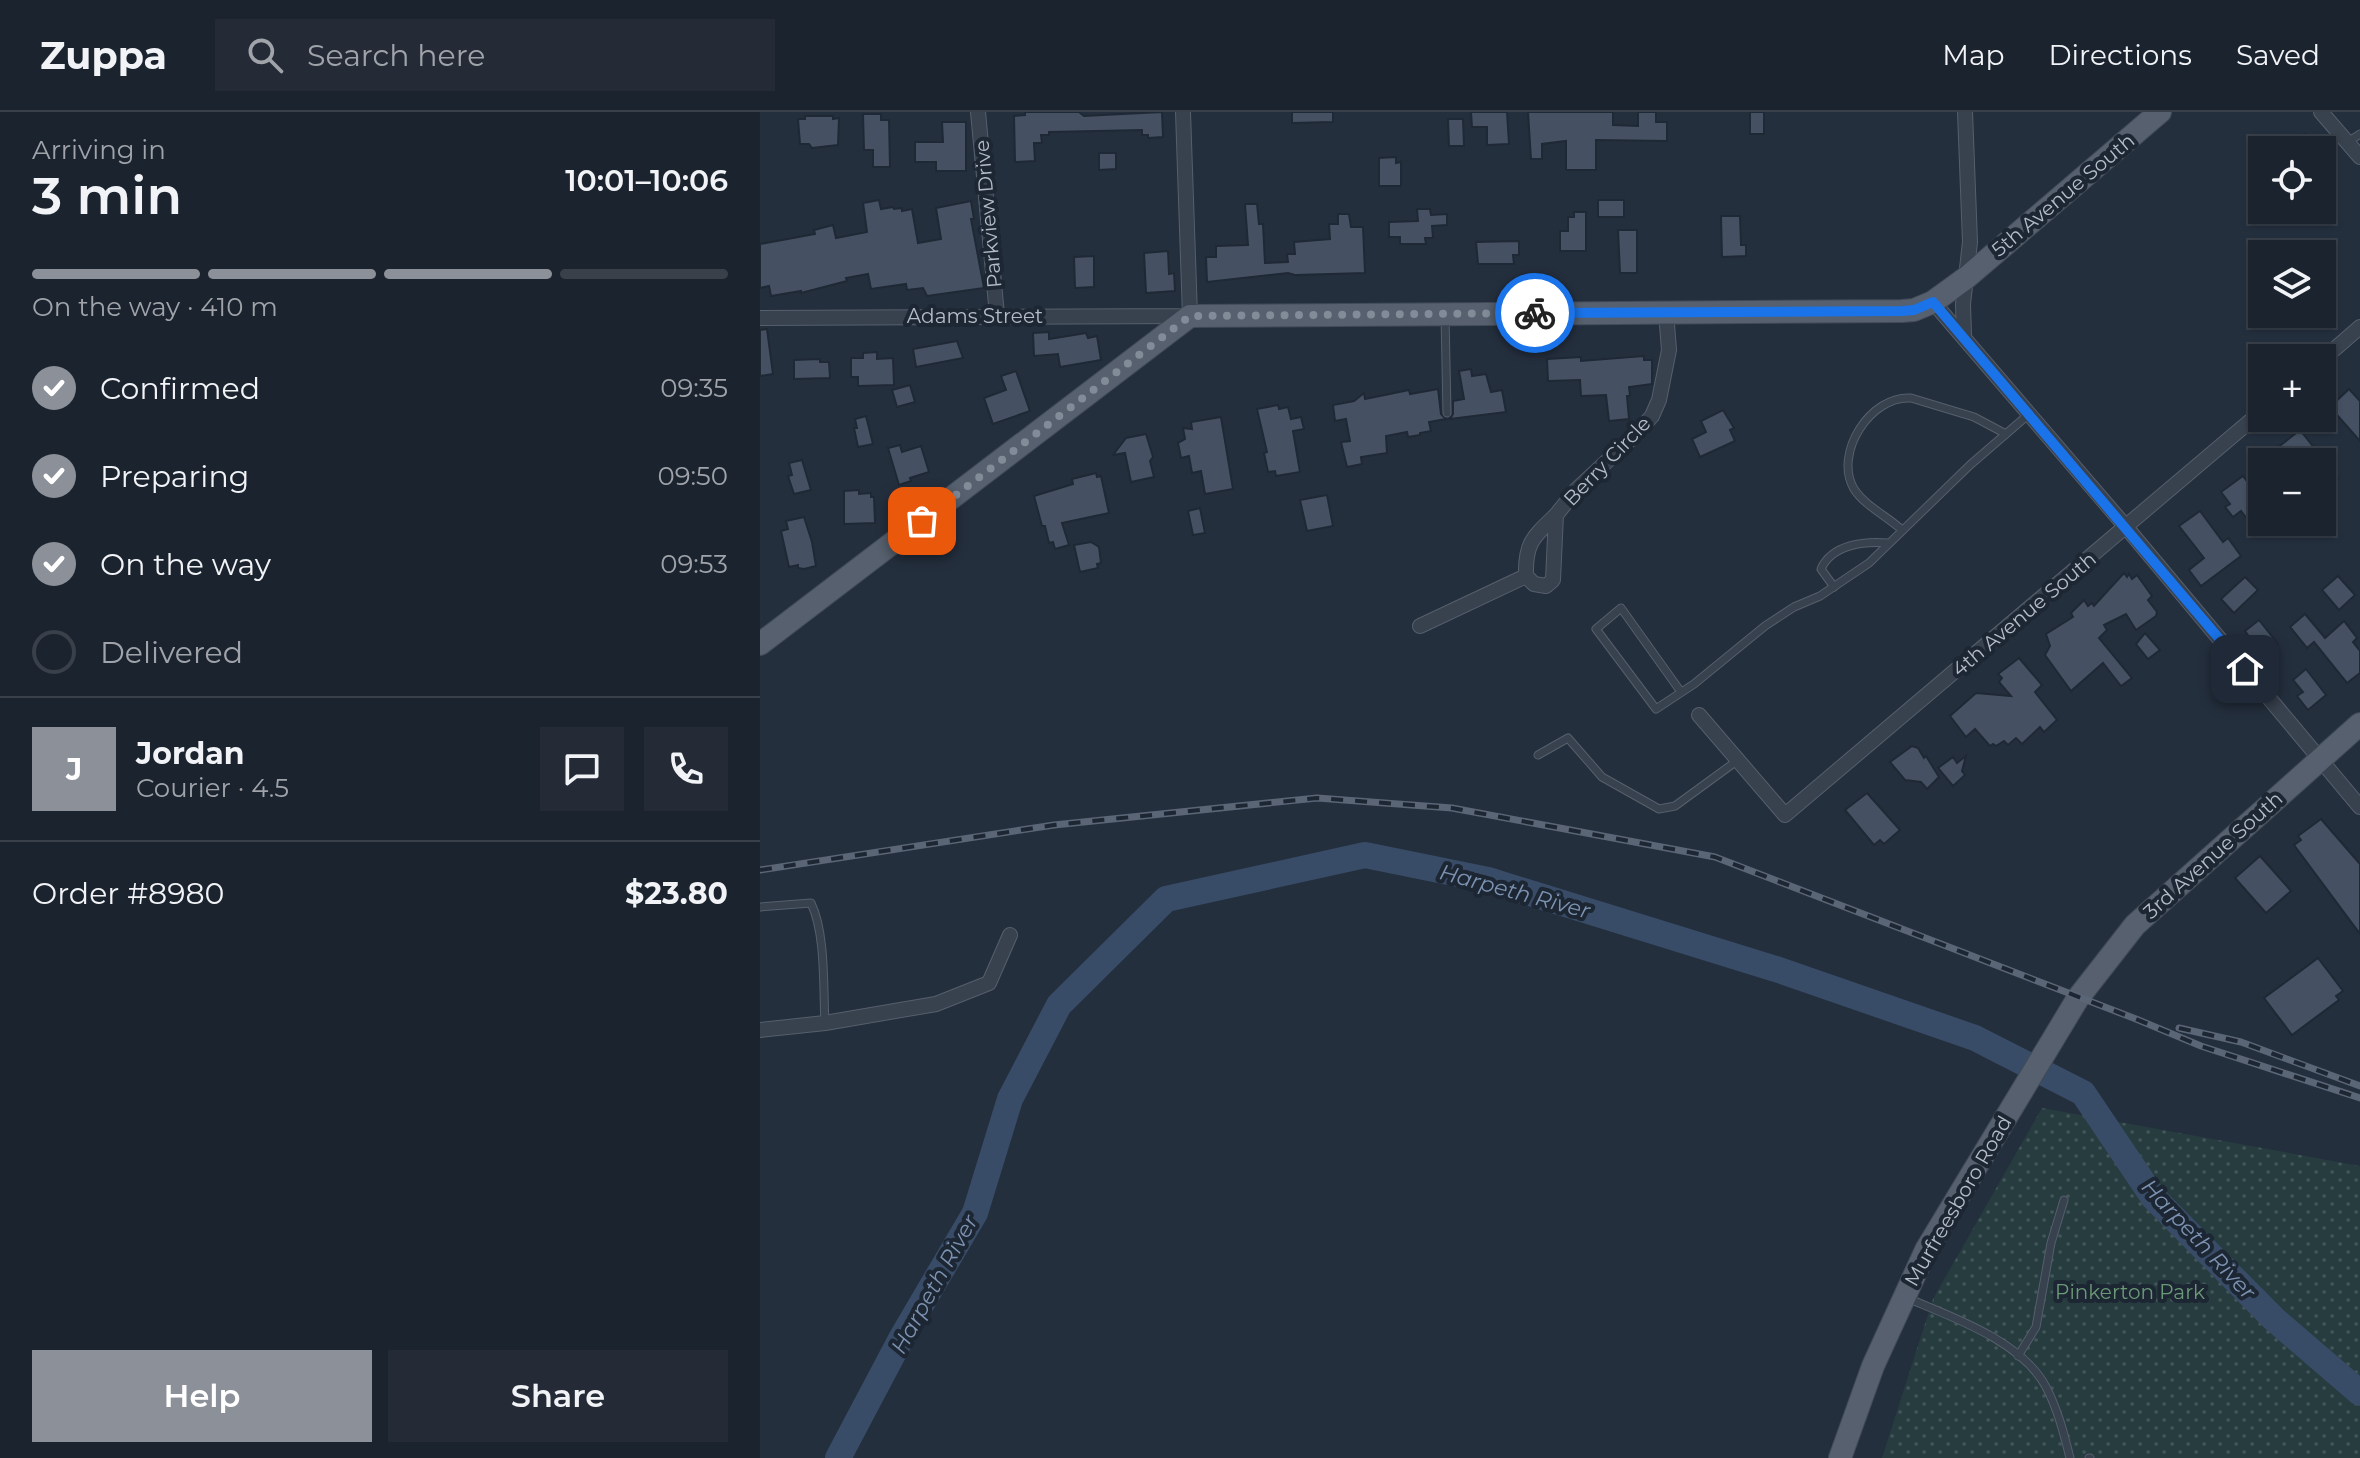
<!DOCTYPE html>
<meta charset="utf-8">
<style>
:root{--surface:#1b232e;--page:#242b36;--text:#f1f3f6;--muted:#a0a4aa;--line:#39404a;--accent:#8c9099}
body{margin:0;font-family:Montserrat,sans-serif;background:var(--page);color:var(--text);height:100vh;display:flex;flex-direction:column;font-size:30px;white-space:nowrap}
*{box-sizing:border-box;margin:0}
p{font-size:26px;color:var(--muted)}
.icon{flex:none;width:44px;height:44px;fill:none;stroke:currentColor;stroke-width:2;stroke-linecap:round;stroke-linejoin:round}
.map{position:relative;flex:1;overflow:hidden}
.drawer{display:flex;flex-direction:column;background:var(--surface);width:760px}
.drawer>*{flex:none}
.tools{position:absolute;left:1488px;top:24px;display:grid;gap:16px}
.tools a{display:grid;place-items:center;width:88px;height:88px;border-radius:0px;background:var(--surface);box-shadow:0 2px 6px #0004,0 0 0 2px var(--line);font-size:40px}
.pin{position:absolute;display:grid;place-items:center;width:68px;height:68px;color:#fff;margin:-34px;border-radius:16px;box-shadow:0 4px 12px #0006}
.courier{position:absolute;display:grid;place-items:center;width:80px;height:80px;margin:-40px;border:6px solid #1a73e8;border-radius:50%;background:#fff;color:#222;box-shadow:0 2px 10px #0007}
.head em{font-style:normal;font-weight:600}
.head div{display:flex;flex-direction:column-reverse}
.head{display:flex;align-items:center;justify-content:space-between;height:136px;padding:0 32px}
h1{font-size:52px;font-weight:600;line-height:60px}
.bar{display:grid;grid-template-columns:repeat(4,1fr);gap:12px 8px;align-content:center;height:96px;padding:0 32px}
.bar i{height:10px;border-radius:6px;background:var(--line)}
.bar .active{background:var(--accent)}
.bar p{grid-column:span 4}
.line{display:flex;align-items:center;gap:20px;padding:0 32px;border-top:2px solid var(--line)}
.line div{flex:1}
.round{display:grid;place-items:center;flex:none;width:84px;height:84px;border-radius:0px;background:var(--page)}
ol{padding:0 32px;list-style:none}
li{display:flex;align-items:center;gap:24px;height:88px}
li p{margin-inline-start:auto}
li .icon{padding:8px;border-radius:50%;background:var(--accent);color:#fff;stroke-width:4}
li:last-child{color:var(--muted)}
li i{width:44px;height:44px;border:4px solid var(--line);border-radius:50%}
.primary-button{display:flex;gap:16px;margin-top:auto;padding:16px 32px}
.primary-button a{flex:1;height:92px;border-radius:0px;background:var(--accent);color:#fff;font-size:32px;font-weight:600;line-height:92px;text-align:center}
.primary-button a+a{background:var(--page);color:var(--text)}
header{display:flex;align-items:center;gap:48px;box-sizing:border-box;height:112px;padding:0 40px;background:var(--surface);border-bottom:2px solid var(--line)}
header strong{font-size:38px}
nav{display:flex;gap:44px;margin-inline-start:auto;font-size:28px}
.search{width:560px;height:72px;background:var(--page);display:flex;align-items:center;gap:20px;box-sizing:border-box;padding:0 28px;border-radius:0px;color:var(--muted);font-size:30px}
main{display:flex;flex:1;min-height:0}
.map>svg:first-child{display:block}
.park{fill:url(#park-dots)}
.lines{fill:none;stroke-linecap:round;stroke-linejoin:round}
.river{stroke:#394c67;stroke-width:26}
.building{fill:#455162;stroke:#1f2835;stroke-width:2}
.service-casing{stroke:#565f6c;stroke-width:9}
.minor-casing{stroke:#565f6c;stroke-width:16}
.primary-casing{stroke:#414a57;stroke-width:24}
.service{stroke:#38414e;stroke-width:7}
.minor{stroke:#38414e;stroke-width:14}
.primary{stroke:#56606e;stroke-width:22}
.rail-casing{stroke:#5a6575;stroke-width:7}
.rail{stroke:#1d2633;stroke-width:4;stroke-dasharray:12;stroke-linecap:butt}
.done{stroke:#828b98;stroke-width:8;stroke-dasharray:0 14.4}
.route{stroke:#1a73e8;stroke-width:10}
.labels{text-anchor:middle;stroke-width:8;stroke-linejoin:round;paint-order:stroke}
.street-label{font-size:20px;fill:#b4bcc9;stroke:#1d2633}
.park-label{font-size:20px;fill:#6b9a76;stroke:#1d2633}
.water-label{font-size:22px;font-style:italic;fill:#7c92b1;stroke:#1d2633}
</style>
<header>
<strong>Zuppa</strong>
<div class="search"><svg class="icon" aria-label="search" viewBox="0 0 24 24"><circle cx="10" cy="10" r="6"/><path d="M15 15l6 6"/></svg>Search here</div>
<nav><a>Map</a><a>Directions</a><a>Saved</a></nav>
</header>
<main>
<section class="drawer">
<div class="head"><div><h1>3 min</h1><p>Arriving in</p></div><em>10:01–10:06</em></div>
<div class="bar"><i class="active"></i><i class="active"></i><i class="active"></i><i></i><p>On the way · 410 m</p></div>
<ol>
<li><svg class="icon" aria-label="check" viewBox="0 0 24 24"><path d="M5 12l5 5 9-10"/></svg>Confirmed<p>09:35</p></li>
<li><svg class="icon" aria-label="check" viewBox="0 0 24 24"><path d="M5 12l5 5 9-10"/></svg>Preparing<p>09:50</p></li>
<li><svg class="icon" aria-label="check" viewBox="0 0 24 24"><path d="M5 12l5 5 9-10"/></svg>On the way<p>09:53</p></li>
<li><i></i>Delivered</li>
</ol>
<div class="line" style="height:144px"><b class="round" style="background:var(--accent);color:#fff">J</b><div><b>Jordan</b><p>Courier · 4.5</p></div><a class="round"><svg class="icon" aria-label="chat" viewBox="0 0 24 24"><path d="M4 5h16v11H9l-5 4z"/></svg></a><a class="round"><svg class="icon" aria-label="phone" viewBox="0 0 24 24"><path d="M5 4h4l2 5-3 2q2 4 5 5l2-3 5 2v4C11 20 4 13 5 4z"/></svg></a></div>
<div class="line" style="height:104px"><div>Order #8980</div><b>$23.80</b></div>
<div class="primary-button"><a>Help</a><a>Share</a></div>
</section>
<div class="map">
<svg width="1600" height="1346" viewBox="0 0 1600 1346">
<defs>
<pattern id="park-dots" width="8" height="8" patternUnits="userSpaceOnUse" patternTransform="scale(2)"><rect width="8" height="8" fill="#263c3f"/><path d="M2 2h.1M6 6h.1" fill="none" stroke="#435659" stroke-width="1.8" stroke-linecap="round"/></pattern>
</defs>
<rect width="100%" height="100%" fill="#242f3e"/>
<!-- park -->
<polygon class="park" points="1282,996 1600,1054 1600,1346 1122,1346 1173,1187"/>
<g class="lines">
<!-- river -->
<polyline class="river" points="78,1346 142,1225 215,1101 250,987 299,893 406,787 605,743 728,768 1019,858 1215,926 1323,981 1393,1085 1514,1207 1600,1281"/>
</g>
<!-- building -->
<g class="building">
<polygon points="265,0 319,0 324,4 402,0 403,25 388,26 388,23 382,23 382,18 289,20 289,23 281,23 282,31 274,31 275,49 255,50 254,4 265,3"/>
<polygon points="532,0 573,0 573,10 532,11"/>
<polygon points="711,0 747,0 749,32 727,33 727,15 712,15"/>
<polygon points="768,0 853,0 853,13 878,14 878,0 896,0 896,10 907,10 907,29 836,28 836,58 806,58 806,29 782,32 782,47 771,47"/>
<rect x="990" y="0" width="14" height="22"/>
<polygon points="103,2 121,2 121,8 129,8 130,55 113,55 113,38 104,38"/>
<polygon points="45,4 73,4 73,7 79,6 78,33 52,36 49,32 40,32 38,7 45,7"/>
<polygon points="688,7 703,7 704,34 689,34"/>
<polygon points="182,10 206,10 206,59 176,59 176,50 155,50 155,30 183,30"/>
<polygon points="1545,22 1560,38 1526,38"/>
<polygon points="339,41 356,41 356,57 339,58"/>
<polygon points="636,45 636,51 641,50 641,74 619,74 619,46"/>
<polygon points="119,88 121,97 133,95 134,97 142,96 142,99 152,97 158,131 181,127 176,96 211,89 214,107 211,107 224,176 167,184 163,176 147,178 146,172 111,177 108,162 86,166 87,169 41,181 41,179 11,184 9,174 0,176 0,132 55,122 54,118 73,113 76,126 107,120 103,91"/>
<rect x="838" y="88" width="26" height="17"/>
<polygon points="485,92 497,92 499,112 503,112 505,151 528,150 527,142 535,142 534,130 570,127 569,112 578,112 578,102 589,102 591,115 603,115 605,161 535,163 528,161 447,170 446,145 456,145 456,134 488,133"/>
<polygon points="657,97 670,97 671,103 687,102 687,113 672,114 673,126 665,126 666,132 640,132 640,125 629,125 629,110 658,109"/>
<polygon points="814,100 826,100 826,139 800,139 800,119 808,119 808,105 814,105"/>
<polygon points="961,104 980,104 981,133 986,133 986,144 962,145"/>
<polygon points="858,118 877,118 877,161 860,161"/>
<polygon points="759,129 759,143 753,143 754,152 718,152 716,130"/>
<polygon points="408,139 409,162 414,161 415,179 386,181 384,141"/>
<polygon points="334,144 334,175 315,176 314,145"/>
<polygon points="7,217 13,262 0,264 0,218"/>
<polygon points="289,220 289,227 326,221 328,226 337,224 341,248 300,255 298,242 274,244 273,221"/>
<polygon points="197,229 203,246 156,255 153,237"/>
<polygon points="117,240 117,247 133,246 134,273 98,274 98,265 91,265 91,246 103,246 103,241"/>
<polygon points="884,244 884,248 892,248 892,272 869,275 870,284 867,284 869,307 849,309 846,283 821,284 820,268 788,269 787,247 821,245 821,249"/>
<polygon points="60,247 60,250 69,250 70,266 34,267 34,248"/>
<polygon points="711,257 712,264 726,262 731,280 742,278 746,300 690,307 693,302 693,289 704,287 699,259"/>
<polygon points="256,259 270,299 233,312 224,286 246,278 241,264"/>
<polygon points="150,273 155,290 137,295 132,278"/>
<polygon points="678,277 681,302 686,307 669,310 671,319 660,321 660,323 648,325 647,320 626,324 627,341 601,345 602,352 587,355 581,330 590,329 586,307 575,309 573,293 594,289 604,281 605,287 649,278 650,282"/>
<polygon points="1589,277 1600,289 1600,329 1570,295"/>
<polygon points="518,293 519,297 528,295 531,307 541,305 544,317 533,319 540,360 516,364 515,359 508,360 504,341 507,340 497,297"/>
<polygon points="963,298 974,316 970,318 975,329 940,345 932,327 946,320 941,309"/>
<polygon points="106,304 113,332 98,335 94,316 97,316 95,307"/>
<polygon points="461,305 473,377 445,382 441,359 432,361 429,344 421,346 418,331 425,327 423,316 432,317 431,310"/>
<polygon points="1540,318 1578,366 1562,379 1562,350 1528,350 1517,336"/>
<polygon points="386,322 393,345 390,349 394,365 371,370 365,341 353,343 366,326"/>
<polygon points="140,333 142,340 161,334 169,360 150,366 151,369 139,373 128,336"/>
<polygon points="42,348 51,378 34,382 28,364 32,363 29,351"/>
<polygon points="336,361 337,365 341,364 349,401 302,411 309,433 295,437 293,430 289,431 285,414 282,414 274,384 313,372 312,367"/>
<polygon points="1483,364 1502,389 1502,403 1490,411 1481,399 1473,405 1465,395 1470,392 1461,380"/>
<polygon points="99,378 99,382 111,381 111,385 114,385 115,411 84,412 84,379"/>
<polygon points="567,383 573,414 547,419 540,388"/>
<polygon points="440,396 445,421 433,423 428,399"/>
<polygon points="1440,399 1463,430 1468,426 1481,444 1441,474 1429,458 1444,446 1419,414"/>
<polygon points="44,405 52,430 56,454 44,457 38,456 38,453 29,455 21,419 28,417 26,409"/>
<polygon points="331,430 339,435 341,451 337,452 338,456 320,460 314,433"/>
<polygon points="1364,461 1367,465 1369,462 1372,467 1377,463 1392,484 1388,488 1397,500 1396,504 1376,518 1366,502 1344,513 1347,518 1339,526 1372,566 1361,574 1343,551 1311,579 1285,543 1290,534 1286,522 1313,505 1311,501 1324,488 1328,494 1332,491 1334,494"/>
<polygon points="1578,464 1595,483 1579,498 1562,478"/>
<polygon points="1485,465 1498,478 1474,501 1461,487"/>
<polygon points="1545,502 1565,526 1584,509 1597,526 1593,530 1600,539 1600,561 1587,571 1554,530 1547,536 1530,515"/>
<polygon points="1499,508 1518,532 1503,544 1485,519"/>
<polygon points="1385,521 1400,538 1388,547 1376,532"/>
<polygon points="1259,546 1282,573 1275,580 1297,608 1284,620 1280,615 1262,632 1256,626 1248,633 1244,629 1236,634 1233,632 1230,634 1215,617 1206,625 1190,604 1216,581 1251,584 1239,570 1242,566 1238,562"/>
<polygon points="1546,557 1566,583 1548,598 1537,584 1543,580 1533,568"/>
<polygon points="1152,634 1158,636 1164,646 1166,644 1179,665 1167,677 1161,670 1145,668 1130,650"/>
<polygon points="1206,644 1202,659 1205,663 1193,674 1178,656 1193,645 1197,651"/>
<polygon points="1107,681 1140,718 1124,732 1120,728 1114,733 1085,698"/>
<polygon points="1561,707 1600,752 1600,822 1534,733 1541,728 1538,724"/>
<polygon points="1500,744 1531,779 1506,801 1475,766"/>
<polygon points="1558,846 1583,879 1576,884 1579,888 1532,923 1504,886"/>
</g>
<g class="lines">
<defs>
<g id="service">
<polyline points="1588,30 1600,22"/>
<polyline points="685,204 687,301"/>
<path d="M1142,418c-15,-14 -37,-24 -48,-41 -21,-36 17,-94 57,-91l63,19 32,17"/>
<path d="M1074,475l-13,-18c11,-25 44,-28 67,-26"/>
<polyline points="921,580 861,496 836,517 896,597 934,572 1005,514 1034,495 1060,484 1109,451 1210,353 1269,302"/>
<polyline points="778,643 808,626 842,665 899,697 915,694 978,648"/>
<path d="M0,795l51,-4c15,31 12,85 14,120"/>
<path d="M1147,1186c45,19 115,43 139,89 12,23 18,47 24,71"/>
<polyline points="1258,1244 1276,1215 1291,1131 1304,1088"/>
<polyline points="1329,1346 1330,1346"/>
</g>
<g id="minor">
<polyline points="218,0 237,203"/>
<polyline points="1561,0 1600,45"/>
<polyline points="1173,190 1366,415 1600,695"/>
<polyline points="0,206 430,204 423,0"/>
<polyline points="1204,223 1203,192 1210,130 1205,0"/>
<polyline points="1562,248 1600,215"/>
<path d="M796,403c-23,22 -31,28 -30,61l8,8 12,2 7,-6 3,-65 21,-26 56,-52 19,-21 7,-16 10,-50 -3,-38"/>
<polyline points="660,514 766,464"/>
<polyline points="939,603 1025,703 1502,299"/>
<polyline points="0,918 65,911 176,892 229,871 250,823"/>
</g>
<g id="primary">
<polyline points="0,532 430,204 1142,199 1154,198 1173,190 1206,166 1400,0"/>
<polyline points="1080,1346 1113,1254 1166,1138 1318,886 1375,813 1600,612"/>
</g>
</defs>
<!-- service casing -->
<use href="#service" class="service-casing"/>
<!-- minor casing -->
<use href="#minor" class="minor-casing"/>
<!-- primary casing -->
<use href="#primary" class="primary-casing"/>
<!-- service -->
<use href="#service" class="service"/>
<!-- minor -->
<use href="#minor" class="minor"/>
<!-- primary -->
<use href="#primary" class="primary"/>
<defs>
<g id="rail">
<polyline points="0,758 294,713 557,686 692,696 955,745 1376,907 1441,934 1600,986"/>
<polyline points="1419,916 1481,930 1600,974"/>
</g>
</defs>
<!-- rail casing -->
<use href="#rail" class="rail-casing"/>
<!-- rail -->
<use href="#rail" class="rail"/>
</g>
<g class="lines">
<!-- done -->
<polyline class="done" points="162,409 430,204 775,201"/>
<!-- route -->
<polyline class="route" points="775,201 1142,199 1154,198 1173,190 1485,557"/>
</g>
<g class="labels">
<!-- street labels -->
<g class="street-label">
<text transform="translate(1303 83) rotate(-40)" y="7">5th Avenue South</text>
<text transform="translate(228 102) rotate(-95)" y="7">Parkview Drive</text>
<text x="215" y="211">Adams Street</text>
<text transform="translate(847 349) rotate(-46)" y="7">Berry Circle</text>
<text transform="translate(1264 502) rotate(-40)" y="7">4th Avenue South</text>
<text transform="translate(1453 743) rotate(-42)" y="7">3rd Avenue South</text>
<text transform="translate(1198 1089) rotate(-60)" y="7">Murfreesboro Road</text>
</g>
<!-- park labels -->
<g class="park-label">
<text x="1370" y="1187">Pinkerton Park</text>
</g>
<!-- water labels -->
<g class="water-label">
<text transform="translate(755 779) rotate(15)" y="8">Harpeth River</text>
<text transform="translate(1439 1127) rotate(47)" y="8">Harpeth River</text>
<text transform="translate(174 1172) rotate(-61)" y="8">Harpeth River</text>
</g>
</g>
</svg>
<div class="tools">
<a><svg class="icon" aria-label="locate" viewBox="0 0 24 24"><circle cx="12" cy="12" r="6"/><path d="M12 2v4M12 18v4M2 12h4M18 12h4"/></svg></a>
<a><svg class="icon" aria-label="layers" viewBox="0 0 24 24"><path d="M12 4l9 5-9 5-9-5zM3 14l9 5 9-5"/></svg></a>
<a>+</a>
<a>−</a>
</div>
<div class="pin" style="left:162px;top:409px;background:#ea580c"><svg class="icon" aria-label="bag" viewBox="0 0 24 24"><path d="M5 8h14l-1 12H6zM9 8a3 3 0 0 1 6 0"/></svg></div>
<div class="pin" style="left:1485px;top:557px;background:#1f2937"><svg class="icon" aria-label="home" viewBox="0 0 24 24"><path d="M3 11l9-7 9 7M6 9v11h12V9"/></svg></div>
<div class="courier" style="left:775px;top:201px"><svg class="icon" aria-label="bike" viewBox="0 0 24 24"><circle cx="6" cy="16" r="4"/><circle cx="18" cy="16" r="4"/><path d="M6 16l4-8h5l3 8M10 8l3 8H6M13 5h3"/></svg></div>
</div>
</main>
